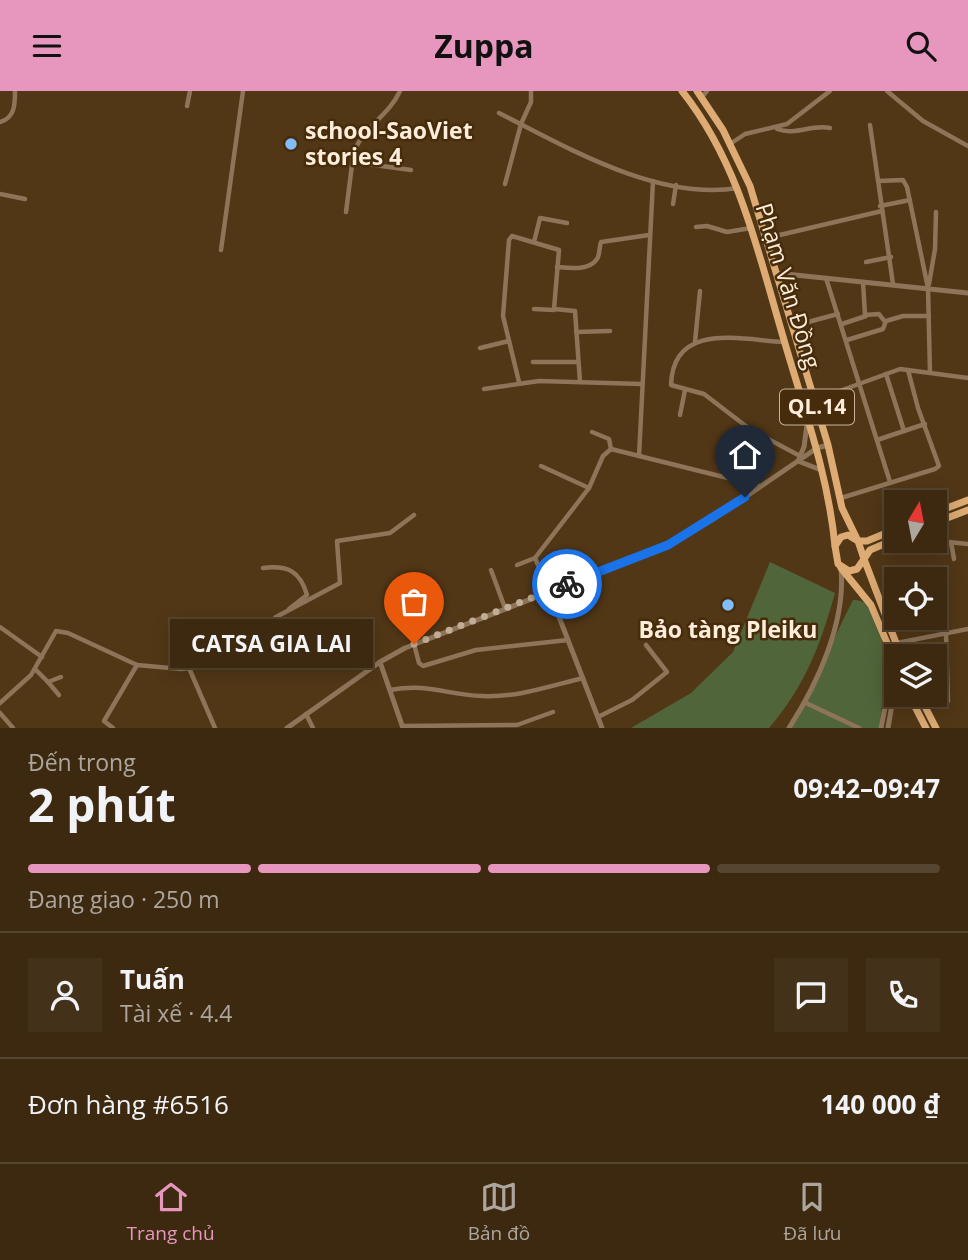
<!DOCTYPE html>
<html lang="vi">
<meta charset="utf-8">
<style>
:root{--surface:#3d2910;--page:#443119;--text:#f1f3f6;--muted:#ada69f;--line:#564530;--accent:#e797bd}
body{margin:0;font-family:"Open Sans",sans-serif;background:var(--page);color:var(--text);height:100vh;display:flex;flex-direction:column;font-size:26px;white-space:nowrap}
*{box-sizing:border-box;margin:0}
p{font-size:23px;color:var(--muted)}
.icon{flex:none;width:38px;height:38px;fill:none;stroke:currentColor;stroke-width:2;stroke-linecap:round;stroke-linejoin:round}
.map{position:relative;height:637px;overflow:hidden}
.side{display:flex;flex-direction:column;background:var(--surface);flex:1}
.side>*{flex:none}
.needle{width:46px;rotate:10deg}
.controls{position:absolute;left:884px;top:399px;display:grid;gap:14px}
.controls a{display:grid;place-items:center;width:63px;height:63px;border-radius:0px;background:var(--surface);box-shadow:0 4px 18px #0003,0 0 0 2px var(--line);font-size:35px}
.pin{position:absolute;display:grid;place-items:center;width:60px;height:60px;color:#fff;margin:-72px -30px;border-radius:50% 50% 50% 0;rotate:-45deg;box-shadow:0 0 7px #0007}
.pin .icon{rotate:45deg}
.courier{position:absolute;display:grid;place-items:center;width:70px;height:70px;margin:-35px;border:5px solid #1a73e8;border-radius:50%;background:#fff;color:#222;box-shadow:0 2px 9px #0007}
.bubble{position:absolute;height:49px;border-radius:0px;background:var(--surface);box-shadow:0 4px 18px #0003,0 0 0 2px var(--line);font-size:23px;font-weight:700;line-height:49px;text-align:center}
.summary em{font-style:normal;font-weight:700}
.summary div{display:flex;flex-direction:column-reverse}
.summary{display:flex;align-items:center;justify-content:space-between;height:119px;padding:0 28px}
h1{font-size:46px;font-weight:700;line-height:52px}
.bar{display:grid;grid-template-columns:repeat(4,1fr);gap:10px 7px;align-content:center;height:84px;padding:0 28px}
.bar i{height:9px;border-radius:5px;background:var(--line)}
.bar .active{background:var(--accent)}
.bar p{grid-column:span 4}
.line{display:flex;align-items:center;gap:18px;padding:0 28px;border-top:2px solid var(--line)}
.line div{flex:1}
.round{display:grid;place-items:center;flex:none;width:74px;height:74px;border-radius:0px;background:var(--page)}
header{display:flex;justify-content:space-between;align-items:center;height:91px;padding:0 28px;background:var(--accent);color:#111;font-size:32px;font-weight:700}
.tab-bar{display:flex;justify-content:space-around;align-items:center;height:98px;border-top:2px solid var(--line);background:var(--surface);font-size:19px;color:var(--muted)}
.tab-bar a{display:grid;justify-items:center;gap:4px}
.tab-bar .active{color:var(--accent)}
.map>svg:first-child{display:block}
.green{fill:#51653b}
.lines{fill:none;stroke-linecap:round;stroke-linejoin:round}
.minor{stroke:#8e755a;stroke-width:4.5}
.tertiary{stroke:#8e755a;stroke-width:5}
.primary{stroke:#ddab73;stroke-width:7}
.done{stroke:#c1ad96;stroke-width:7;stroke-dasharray:0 12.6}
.route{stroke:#1a73e8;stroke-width:9}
.poi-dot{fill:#80bdfa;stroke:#462c0a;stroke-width:2.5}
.labels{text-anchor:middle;stroke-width:5;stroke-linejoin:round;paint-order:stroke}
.shield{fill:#462c0a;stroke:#c7b39c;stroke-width:2}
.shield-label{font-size:21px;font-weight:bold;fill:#feeddb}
.poi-label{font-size:23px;font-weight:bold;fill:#feeddb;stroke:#462c0a;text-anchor:start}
.street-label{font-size:23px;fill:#feeddb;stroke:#462c0a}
</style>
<header><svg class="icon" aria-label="menu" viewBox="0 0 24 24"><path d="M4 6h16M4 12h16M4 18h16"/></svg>Zuppa<svg class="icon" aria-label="search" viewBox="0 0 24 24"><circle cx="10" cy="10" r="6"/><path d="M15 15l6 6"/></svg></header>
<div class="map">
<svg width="968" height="637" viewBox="0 0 968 637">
<rect width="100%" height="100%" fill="#513716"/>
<!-- green -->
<g class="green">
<path d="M770,471l65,31c-14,51 -31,95 -66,135h-138l60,-35 42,-41z"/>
<path d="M853,509c41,-2 31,102 26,128h-90c26,-40 42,-86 64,-128z"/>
</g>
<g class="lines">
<!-- minor -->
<g class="minor">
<path d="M400,0c-11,25 -41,39 -47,65l14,8 44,6"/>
<polyline points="887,0 923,30 968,55"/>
<polyline points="702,6 707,0"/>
<polyline points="187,15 190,0"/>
<path d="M499,22c69,35 159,88 239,75"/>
<path d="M0,31c15,-4 15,-18 15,-31"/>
<polyline points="870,34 893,193"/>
<path d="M777,38c18,7 35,-5 53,-1"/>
<polyline points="730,53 745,43 787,33 830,0"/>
<polyline points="878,90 903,89 907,96 928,197 930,282"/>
<polyline points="505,93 521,33 531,11 531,0"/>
<polyline points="0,103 25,108"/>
<polyline points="673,113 676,94"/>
<polyline points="880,115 910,109"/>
<polyline points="346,121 353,66"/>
<polyline points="696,136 707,135 727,141 751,137"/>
<polyline points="767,147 882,120"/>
<polyline points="534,151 540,127 567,132"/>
<polyline points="221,159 243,0"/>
<polyline points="866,171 891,166"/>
<path d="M557,176c12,1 32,4 40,-8 3,-4 2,-12 4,-17l48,-7"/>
<polyline points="826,187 890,391"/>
<polyline points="863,191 865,224 879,223 885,231"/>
<polyline points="929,193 935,158 936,121"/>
<polyline points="534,218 554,219"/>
<polyline points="842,233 866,225"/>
<polyline points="793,235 838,223"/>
<polyline points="576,241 610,240"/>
<polyline points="847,249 883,238 886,230 903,225 929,225"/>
<polyline points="695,251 700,200"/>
<path d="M784,251c-43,-2 -111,-21 -113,43l33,9 47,36 51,27"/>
<polyline points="480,257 509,250"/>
<polyline points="533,271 578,271"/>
<polyline points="886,283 904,340"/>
<polyline points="519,291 503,225 509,149 512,145 559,159 554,218 575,220 580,291"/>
<polyline points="484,298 539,290 641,293"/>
<polyline points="815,309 900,278 968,287"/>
<polyline points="680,324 685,299"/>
<polyline points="592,341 609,348 611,358"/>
<polyline points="877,349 925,333"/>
<polyline points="639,365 653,90"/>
<polyline points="541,375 589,397"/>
<polyline points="841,407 935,378 939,375 918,317 908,279"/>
<polyline points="951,451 954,468"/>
<polyline points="936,455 948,451 968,453"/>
<polyline points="517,474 535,467"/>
<path d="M263,477c25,-3 37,3 44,27l-18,14"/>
<polyline points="491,479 505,517"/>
<polyline points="549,500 535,467 589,397 603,365 611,358 760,395"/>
<polyline points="0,536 42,566"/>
<polyline points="946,542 948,610"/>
<polyline points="897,552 968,538"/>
<polyline points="414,553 419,572 423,575 476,559 568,549"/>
<polyline points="289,563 313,546"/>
<polyline points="189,577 215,637"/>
<polyline points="35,578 48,591 61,586"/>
<polyline points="48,591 59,604"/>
<path d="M390,599c40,-7 56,5 92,6 34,2 68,-10 101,-18"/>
<polyline points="0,612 31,584 56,540 68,542 137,574 181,578 212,575 243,557 276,526 340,492 337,450 390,442 414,424"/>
<polyline points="806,612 859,637"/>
<polyline points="0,622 13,637"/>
<polyline points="306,623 313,637"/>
<polyline points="598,626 632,609 667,581 646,554"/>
<polyline points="402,635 517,634 553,621"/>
<polyline points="113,637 104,630 137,574"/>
</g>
<!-- tertiary -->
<g class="tertiary">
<polyline points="776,182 968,202"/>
<polyline points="807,333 804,356 798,370 821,379"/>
<polyline points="549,500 602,637"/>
<polyline points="380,571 403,637"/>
<polyline points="287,637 380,571 405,557 668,455 713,428 817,357 828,354"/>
<path d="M789,637c29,-45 57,-106 52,-160"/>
<polyline points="881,637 888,601 887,557"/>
<polyline points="888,637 896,590"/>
</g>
<!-- primary -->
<g class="primary">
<path d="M682,0c58,73 76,162 102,249 20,69 44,134 51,206"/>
<polyline points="697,0 723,39 750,95 828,354 842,417 858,450 867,450 896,438"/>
<polyline points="934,422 968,409"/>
<polyline points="934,432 968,419"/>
<polygon points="848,444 858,450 864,468 857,478 849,480 838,473 835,455 841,446"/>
<polyline points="896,448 870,459 864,468 901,565"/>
<polyline points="841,477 871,514 896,573"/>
<polyline points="909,604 926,637"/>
<polyline points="919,604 936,637"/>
</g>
</g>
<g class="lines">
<!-- done -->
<polyline class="done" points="414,553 567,493"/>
<!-- route -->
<polyline class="route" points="567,493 668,454 745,406"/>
</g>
<!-- markers -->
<g class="poi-dot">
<circle cx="291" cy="53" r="7"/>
<circle cx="728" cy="514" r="7"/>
</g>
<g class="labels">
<!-- shield labels -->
<rect class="shield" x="780" y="298.5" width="74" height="35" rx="5"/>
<g class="shield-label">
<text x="817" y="323">QL.14</text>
</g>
<!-- poi labels -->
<g class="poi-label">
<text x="305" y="48">school-SaoViet<tspan x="305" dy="26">stories 4</tspan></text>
<text x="728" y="547" text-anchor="middle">Bảo tàng Pleiku</text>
</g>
<!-- street labels -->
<g class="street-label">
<text transform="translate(788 195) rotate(73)" y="8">Phạm Văn Đồng</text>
</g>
</g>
</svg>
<div class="controls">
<a><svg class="needle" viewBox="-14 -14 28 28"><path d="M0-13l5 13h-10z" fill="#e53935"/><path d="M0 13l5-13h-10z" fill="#ada69f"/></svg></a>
<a><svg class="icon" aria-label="locate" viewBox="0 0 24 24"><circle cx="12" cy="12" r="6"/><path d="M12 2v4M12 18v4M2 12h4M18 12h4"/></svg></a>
<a><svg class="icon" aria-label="layers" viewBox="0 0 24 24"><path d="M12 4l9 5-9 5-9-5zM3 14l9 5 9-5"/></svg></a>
</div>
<div class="pin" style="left:414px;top:553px;background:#ea580c"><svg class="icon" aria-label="bag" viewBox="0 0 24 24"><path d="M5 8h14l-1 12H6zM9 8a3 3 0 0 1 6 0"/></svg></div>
<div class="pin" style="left:745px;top:406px;background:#1f2937"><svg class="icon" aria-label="home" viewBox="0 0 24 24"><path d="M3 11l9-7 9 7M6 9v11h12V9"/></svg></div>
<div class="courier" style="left:567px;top:493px"><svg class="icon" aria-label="bike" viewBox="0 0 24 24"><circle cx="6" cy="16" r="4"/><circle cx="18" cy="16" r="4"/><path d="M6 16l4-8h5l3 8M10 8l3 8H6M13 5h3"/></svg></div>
<div class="bubble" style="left:170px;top:528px;width:203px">CATSA GIA LAI</div>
</div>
<section class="side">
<div class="summary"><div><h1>2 phút</h1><p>Đến trong</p></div><em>09:42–09:47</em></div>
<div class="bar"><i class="active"></i><i class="active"></i><i class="active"></i><i></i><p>Đang giao · 250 m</p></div>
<div class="line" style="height:126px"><a class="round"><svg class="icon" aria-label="person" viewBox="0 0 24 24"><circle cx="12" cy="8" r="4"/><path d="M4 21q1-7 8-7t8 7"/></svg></a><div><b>Tuấn</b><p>Tài xế · 4.4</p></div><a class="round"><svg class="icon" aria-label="chat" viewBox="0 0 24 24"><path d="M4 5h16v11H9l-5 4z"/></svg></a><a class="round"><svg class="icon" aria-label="phone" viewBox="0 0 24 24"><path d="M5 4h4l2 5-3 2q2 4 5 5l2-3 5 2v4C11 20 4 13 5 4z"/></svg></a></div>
<div class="line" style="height:91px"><div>Đơn hàng #6516</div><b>140 000 ₫</b></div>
</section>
<nav class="tab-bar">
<a class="active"><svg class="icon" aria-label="home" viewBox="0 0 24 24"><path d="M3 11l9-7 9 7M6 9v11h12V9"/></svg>Trang chủ</a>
<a><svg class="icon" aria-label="map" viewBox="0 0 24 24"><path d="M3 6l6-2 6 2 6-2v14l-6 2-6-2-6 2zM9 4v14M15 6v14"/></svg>Bản đồ</a>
<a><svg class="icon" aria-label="saved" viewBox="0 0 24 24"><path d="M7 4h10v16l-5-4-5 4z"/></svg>Đã lưu</a>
</nav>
